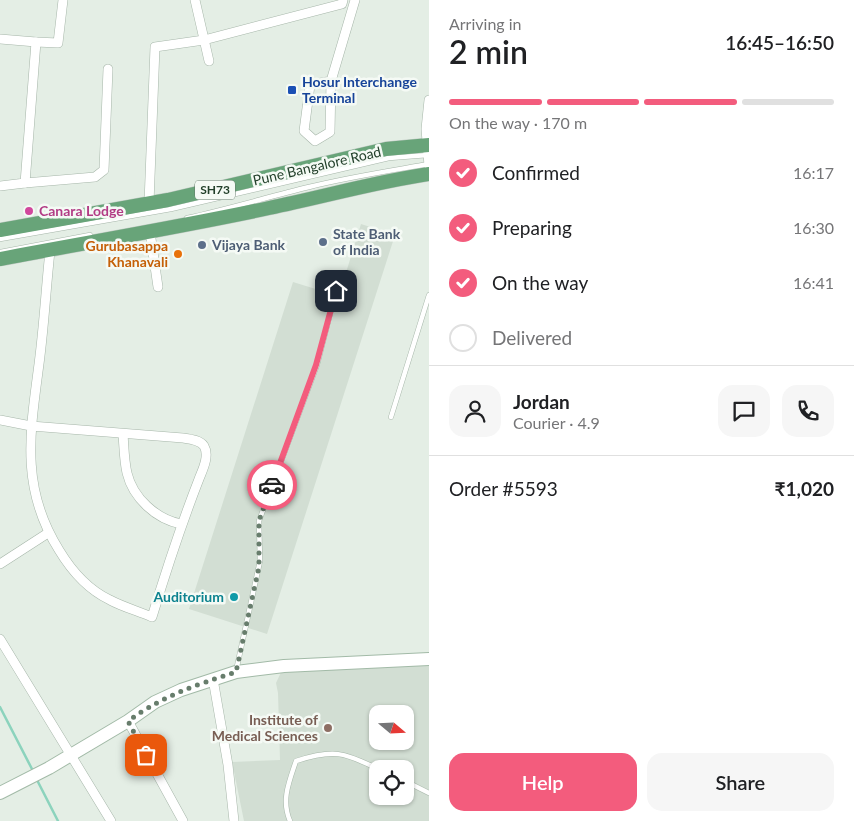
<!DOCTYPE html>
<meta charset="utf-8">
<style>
:root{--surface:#fff;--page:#f6f6f6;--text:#202124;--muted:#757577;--line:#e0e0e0;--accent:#f35c7d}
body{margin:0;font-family:Lato,sans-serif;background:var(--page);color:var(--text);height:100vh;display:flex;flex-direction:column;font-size:19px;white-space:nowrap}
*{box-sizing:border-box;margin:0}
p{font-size:16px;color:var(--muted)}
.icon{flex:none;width:28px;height:28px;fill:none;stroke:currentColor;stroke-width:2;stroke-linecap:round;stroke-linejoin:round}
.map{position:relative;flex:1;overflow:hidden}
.side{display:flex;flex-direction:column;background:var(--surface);width:425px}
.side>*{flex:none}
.needle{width:32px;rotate:109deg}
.tools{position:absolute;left:369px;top:705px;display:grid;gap:10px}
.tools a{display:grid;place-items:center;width:45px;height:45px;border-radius:10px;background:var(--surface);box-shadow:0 1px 4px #0004;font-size:25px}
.pin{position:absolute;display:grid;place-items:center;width:42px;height:42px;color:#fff;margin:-21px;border-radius:10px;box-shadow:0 2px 8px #0006}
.courier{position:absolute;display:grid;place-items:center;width:50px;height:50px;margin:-25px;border:4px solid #f35c7d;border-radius:50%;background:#fff;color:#222;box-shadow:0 1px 6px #0007}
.overview em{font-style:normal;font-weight:600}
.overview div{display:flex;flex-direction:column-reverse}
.overview{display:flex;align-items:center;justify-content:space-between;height:85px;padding:0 20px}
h1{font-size:32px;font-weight:600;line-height:38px}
.bar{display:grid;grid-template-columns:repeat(4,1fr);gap:8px 5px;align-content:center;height:60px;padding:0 20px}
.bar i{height:6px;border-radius:4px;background:var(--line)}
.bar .selected{background:var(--accent)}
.bar p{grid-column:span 4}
.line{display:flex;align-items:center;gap:12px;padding:0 20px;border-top:1px solid var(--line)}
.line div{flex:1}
.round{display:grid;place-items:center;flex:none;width:52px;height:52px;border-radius:15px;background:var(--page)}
ol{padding:0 20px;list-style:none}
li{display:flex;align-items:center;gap:15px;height:55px}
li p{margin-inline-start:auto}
li .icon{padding:5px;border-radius:50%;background:var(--accent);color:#fff;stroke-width:4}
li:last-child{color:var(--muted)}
li i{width:28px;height:28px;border:2px solid var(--line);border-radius:50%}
.button{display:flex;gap:10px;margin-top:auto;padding:10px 20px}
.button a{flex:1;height:58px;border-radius:15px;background:var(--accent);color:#fff;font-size:20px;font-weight:600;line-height:58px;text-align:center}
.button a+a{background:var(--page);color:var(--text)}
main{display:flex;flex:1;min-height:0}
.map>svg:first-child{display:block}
.built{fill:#d2ded3;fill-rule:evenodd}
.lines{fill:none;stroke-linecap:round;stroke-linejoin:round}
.stream{stroke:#8cd3bd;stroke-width:2.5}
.lane-casing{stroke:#a6b6a9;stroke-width:5.5}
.street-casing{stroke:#a6b6a9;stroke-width:10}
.secondary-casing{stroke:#a2baa7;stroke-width:14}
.primary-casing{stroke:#c1cac4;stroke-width:15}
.lane{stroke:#fff;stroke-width:4.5}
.street{stroke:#fff;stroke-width:9}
.secondary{stroke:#fff;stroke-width:12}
.primary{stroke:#68a479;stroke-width:14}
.done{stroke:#677d6c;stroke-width:5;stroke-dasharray:0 9}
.route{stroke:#f35c7d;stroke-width:6}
.transit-dot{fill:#1a4fb4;stroke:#f5faf5;stroke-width:2}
.hotel-dot{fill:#d1479c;stroke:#f5faf5;stroke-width:2}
.service-dot{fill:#5c6f8a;stroke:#f5faf5;stroke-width:2}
.food-dot{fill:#e8710a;stroke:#f5faf5;stroke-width:2}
.culture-dot{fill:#0f9aa8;stroke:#f5faf5;stroke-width:2}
.education-dot{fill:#8d6e63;stroke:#f5faf5;stroke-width:2}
.labels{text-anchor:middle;stroke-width:5;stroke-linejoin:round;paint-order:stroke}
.shield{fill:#f5faf5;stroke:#627868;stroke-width:1}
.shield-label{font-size:12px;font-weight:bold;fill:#23402b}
.transit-label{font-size:14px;font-weight:bold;fill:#164399;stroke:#f5faf5;text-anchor:start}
.street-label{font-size:14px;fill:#23402b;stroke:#f5faf5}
.hotel-label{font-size:14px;font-weight:bold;fill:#b23c85;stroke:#f5faf5;text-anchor:start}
.service-label{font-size:14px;font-weight:bold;fill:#4e5e75;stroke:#f5faf5;text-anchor:start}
.food-label{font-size:14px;font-weight:bold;fill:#c56008;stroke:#f5faf5;text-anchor:end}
.culture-label{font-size:14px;font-weight:bold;fill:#0d838f;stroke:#f5faf5;text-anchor:end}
.education-label{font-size:14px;font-weight:bold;fill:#785e54;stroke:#f5faf5;text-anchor:end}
</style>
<main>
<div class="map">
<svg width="429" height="821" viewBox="0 0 429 821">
<rect width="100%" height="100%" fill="#e4eee5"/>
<!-- built -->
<g class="built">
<polygon points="361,224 395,235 267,634 189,609 293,282 335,295 336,291 340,292"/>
<path d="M429,654v167h-185l-12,-59 48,-2 -2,-67 -2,-10 8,-17zM378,714h27v27h-27zM378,769h27v27h-27z"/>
</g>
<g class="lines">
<!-- stream -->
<g class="stream">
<polyline points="0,707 33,771"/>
<polyline points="36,778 58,821"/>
</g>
<defs>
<g id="lane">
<path d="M187,218c41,-9 81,-21 122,-31 40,-10 80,-16 120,-23"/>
<polyline points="0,239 171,209 389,158 428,155"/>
<polyline points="0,252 90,235"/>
<polyline points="391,417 429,295"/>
<polyline points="236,671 260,561 259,521 317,365 336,291"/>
<polyline points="405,781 429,793"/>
<path d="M290,821c-9,-21 -1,-39 6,-60 37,-12 48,-9 82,8"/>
</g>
<g id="street">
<polyline points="195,0 209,61"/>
<polyline points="0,39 36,42"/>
<polyline points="331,81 310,85 304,131 315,141 330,132 331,81 355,0"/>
<polyline points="429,100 426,129 429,166"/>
<polyline points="25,183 95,177 104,170 108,69"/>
<polyline points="0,186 25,183 36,42 58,43 63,0"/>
<polyline points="149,203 155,47 204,40 342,4 343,0"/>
<polyline points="150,232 158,287"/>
<path d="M0,420l31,6 152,12c7,1 17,2 21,8 6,10 -2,25 -5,33 -18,46 -33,92 -47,138 -14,-6 -29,-10 -42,-17 -21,-10 -39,-30 -51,-50 -39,-62 -29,-117 -20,-186 5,-38 7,-76 11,-113"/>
<path d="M123,434c1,12 1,26 4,39 6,25 29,46 54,51"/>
<polyline points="0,564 48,533"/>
<polyline points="0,639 111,821"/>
<polyline points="213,679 228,765 234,821"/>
<polyline points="128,721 183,821"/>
</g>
<polyline id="secondary" points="0,793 49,768 128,721 155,702 181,690 236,672 284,666 429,659"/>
<g id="primary">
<polyline points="0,230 168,200 386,149 429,145"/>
<path d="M0,259c90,-17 180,-32 269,-51 54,-11 106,-26 160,-34"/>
</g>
</defs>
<!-- lane casing -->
<use href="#lane" class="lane-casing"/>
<!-- street casing -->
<use href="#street" class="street-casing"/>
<!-- secondary casing -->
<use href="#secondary" class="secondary-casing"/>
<!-- primary casing -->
<use href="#primary" class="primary-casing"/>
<!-- lane -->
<use href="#lane" class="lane"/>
<!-- street -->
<use href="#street" class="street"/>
<!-- secondary -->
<use href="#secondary" class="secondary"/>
<!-- primary -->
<use href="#primary" class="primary"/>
</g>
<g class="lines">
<!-- done -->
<path class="done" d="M146,755l-18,-34c37,-26 65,-35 108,-49l23,-105v-46l13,-36"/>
<!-- route -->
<polyline class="route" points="272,485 316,365 336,291"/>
</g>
<!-- markers -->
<rect class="transit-dot" x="287" y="85" width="10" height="10" rx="2.5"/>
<circle class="hotel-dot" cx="29" cy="211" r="5"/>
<g class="service-dot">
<circle cx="323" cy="242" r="5"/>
<circle cx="202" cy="245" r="5"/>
</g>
<circle class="food-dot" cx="178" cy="254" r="5"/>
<circle class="culture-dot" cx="234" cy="597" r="5"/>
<circle class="education-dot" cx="328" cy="728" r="5"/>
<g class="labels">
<!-- shield labels -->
<rect class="shield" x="195" y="180.5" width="40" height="19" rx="4"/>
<g class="shield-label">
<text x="215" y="194">SH73</text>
</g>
<!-- transit labels -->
<g class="transit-label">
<text x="302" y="87">Hosur Interchange<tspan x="302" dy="16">Terminal</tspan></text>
</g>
<!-- street labels -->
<g class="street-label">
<text transform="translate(317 166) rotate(-13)" y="5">Pune Bangalore Road</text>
</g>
<!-- hotel labels -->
<g class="hotel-label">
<text x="39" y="216">Canara Lodge</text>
</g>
<!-- service labels -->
<g class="service-label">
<text x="333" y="239">State Bank<tspan x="333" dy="16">of India</tspan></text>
<text x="212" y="250">Vijaya Bank</text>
</g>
<!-- food labels -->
<g class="food-label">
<text x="168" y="251">Gurubasappa<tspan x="168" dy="16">Khanavali</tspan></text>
</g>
<!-- culture labels -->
<g class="culture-label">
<text x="224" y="602">Auditorium</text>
</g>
<!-- education labels -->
<g class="education-label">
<text x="318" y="725">Institute of<tspan x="318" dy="16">Medical Sciences</tspan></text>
</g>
</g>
</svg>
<div class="tools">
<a><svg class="needle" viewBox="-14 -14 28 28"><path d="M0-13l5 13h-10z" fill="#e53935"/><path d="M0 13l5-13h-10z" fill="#757577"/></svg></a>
<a><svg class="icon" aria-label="locate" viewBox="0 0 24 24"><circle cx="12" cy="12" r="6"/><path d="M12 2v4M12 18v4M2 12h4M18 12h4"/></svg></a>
</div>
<div class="pin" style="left:146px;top:755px;background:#ea580c"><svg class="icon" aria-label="bag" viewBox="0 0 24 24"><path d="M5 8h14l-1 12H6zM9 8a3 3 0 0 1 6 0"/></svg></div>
<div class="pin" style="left:336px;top:291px;background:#1f2937"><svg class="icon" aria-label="home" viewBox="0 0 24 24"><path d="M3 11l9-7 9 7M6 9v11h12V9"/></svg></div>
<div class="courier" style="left:272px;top:485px"><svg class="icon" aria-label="car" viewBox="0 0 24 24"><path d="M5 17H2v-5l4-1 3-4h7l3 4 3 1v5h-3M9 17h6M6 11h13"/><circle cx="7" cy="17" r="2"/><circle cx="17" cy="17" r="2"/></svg></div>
</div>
<section class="side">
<div class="overview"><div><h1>2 min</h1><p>Arriving in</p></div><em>16:45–16:50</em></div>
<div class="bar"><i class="selected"></i><i class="selected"></i><i class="selected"></i><i></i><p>On the way · 170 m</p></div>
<ol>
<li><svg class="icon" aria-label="check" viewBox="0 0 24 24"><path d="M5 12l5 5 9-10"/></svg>Confirmed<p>16:17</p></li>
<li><svg class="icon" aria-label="check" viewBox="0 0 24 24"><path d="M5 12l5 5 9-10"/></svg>Preparing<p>16:30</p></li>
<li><svg class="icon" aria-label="check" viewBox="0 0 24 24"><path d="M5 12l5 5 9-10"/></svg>On the way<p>16:41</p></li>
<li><i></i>Delivered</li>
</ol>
<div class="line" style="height:90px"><a class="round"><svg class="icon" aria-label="person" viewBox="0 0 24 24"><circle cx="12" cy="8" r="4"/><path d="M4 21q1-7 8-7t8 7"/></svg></a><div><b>Jordan</b><p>Courier · 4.9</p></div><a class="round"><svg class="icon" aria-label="chat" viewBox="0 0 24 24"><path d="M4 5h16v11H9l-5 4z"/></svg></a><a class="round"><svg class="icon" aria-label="phone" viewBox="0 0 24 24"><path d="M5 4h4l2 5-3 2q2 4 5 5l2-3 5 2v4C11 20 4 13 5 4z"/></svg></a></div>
<div class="line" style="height:65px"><div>Order #5593</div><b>₹1,020</b></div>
<div class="button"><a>Help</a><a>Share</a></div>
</section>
</main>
